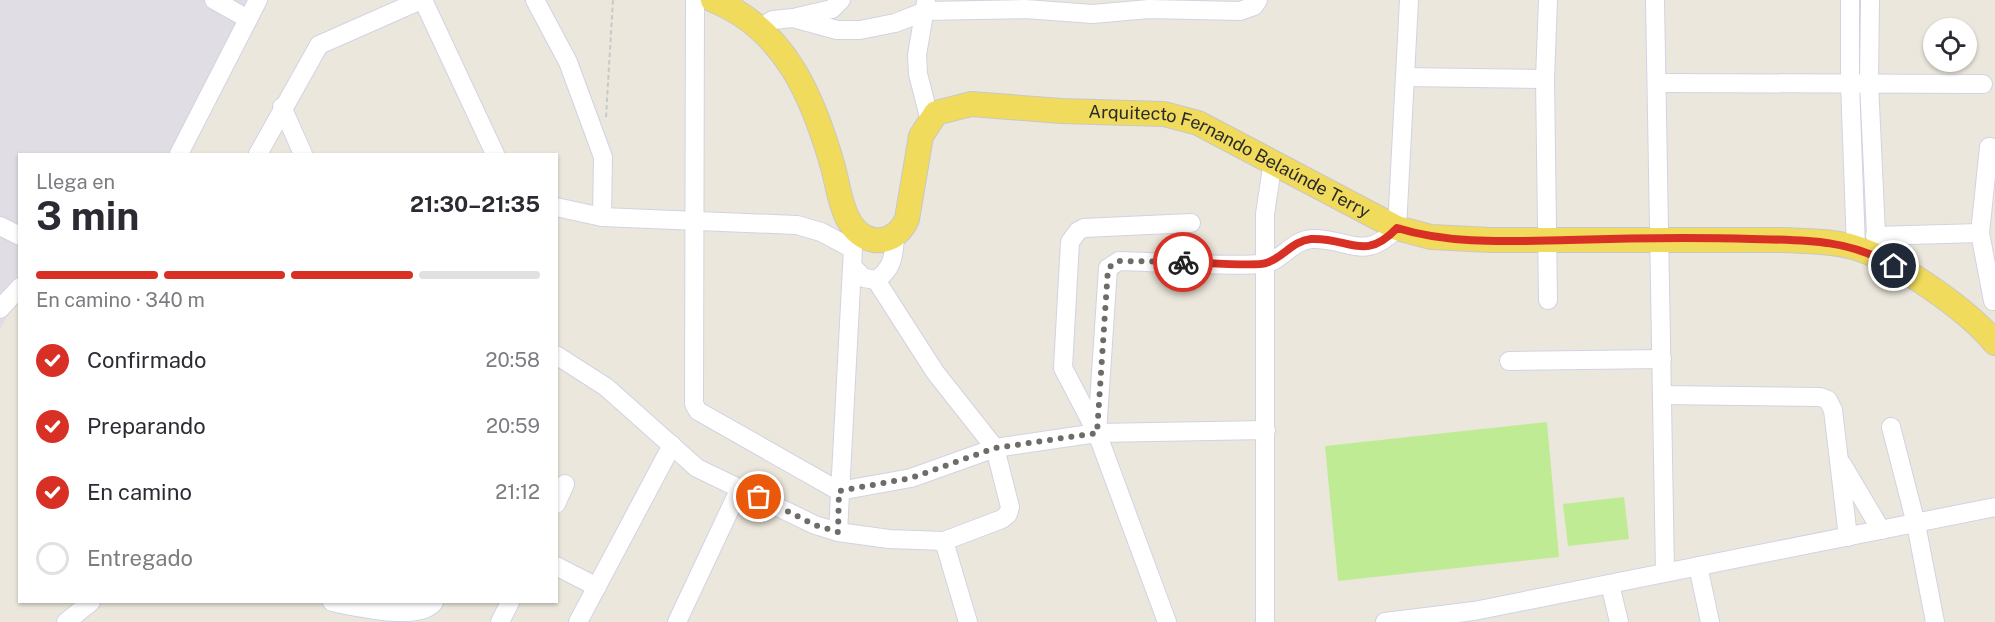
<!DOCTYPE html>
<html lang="es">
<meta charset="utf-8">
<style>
:root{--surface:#fff;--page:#f7f7f7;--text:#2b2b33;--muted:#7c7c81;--line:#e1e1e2;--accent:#d93025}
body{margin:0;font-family:"Public Sans",sans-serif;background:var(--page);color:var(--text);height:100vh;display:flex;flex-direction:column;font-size:22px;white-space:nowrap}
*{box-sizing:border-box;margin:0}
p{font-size:20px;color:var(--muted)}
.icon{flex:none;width:33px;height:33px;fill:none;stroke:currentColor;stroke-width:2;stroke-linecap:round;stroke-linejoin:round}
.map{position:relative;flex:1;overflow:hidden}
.drawer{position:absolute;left:18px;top:153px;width:540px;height:450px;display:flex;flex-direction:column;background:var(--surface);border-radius:0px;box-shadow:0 2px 4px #0004}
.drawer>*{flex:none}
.controls{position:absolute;left:1923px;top:18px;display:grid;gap:12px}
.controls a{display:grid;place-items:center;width:54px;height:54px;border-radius:50%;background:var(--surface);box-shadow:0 2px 4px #0004;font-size:30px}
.pin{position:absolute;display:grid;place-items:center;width:51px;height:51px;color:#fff;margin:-26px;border:3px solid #fff;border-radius:50%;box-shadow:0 2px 6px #0007}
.courier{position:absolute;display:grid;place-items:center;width:60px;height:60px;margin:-30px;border:4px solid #d93025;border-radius:50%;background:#fff;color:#222;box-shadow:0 2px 8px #0007}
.head em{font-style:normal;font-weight:700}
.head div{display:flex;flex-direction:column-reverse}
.head{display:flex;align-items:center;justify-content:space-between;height:102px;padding:0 18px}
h1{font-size:39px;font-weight:700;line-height:45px}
.bar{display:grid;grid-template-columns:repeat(4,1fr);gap:9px 6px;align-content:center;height:72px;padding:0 18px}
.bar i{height:8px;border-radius:4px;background:var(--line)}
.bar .on{background:var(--accent)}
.bar p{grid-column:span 4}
ol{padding:0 18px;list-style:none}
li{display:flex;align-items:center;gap:18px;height:66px}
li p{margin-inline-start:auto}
li .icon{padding:6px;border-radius:50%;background:var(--accent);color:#fff;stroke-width:4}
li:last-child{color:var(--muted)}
li i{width:33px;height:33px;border:3px solid var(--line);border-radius:50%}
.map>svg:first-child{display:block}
.industrial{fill:#e0dde5}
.pitch{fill:#bfeb94}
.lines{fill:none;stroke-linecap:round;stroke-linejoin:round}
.minor-casing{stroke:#d1d3e3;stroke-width:20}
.major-casing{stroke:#c8c8c8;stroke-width:26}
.path{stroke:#c8c8c8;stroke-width:2;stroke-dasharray:4.5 3;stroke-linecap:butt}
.minor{stroke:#fff;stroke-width:18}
.major{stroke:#f1db5c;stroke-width:24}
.done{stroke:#6e6c68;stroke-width:6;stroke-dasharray:0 10.8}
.route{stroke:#d93025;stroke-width:8}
.labels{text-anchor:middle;stroke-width:4.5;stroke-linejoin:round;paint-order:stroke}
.street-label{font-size:18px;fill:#2a2a2a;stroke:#fff}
</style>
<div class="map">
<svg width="1995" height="622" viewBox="0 0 1995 622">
<rect width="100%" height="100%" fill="#ece7dc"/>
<!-- industrial -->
<polygon class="industrial" points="0,0 255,0 176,154 20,154 19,293 0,330"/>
<!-- pitch -->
<g class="pitch">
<polygon points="1547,422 1559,557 1338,581 1325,446"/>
<polygon points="1624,497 1629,539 1568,546 1563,504"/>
</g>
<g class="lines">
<defs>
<g id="minor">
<polyline points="214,0 248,19"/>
<polyline points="423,0 495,154"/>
<polyline points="535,0 568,62 603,157 602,217"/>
<polyline points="695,0 694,404 698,411 839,491 911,478 995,448 1097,433 1266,430"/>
<polyline points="1548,0 1545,79 1548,300"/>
<polyline points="1655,0 1665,572"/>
<polyline points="1850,0 1850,83 1856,248"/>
<polyline points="1870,0 1869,83 1877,256"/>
<polyline points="926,2 917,55 918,74 930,121"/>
<polyline points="797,17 832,9 841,0"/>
<polyline points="760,28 773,20 793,18 837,30 860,30 895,23 926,11 1025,9 1093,14 1149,9 1240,11 1254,6 1258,0"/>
<polyline points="1405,77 1545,79"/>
<polyline points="1657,83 1983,84"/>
<polyline points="282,107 303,154"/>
<polyline points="179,154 258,0"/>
<polyline points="258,154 319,45 421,0"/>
<polyline points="556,207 602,217 797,225 821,232 853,249"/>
<polyline points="0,226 20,236"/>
<polyline points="1875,236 1980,233"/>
<path d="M876,280c17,-11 18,-25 19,-44"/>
<polyline points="1993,301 1980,233 1989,147 1995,148"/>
<polyline points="0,309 20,287"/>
<polyline points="556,355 606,387 697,468 815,525 838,532 889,539 944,541 1002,519 1008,514 1010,507 995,448 935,372 876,280 864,278 853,267"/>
<polyline points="1509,361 1662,359"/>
<polyline points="1662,395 1820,397 1828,400 1833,410 1848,537"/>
<polyline points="1891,427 1916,524 1935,622"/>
<polyline points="1096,431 1063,368 1070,242 1078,231 1084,228 1191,223"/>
<polyline points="1842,464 1881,530"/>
<polyline points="556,504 565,484"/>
<polyline points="838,532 854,229"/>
<polyline points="944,541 968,622"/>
<polyline points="556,566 597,587"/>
<polyline points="1698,566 1710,622"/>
<polyline points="1610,584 1619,622"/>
<path d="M332,602c25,5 88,20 102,0"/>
<polyline points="66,622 91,602"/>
<polyline points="500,622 510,602"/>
<polyline points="578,622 672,445"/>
<polyline points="677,622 740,488"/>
<path d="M1167,622l-70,-189 11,-165 11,-7c45,1 100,6 144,3 18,-2 29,-24 49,-25 37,-1 52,24 85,-11l12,-228"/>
<polyline points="1265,622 1265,214 1273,161"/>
<polyline points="1385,622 1474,611 1995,507"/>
</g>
<g id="major">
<path id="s1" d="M713,0c72,29 100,97 120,167 5,19 8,44 20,60 18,22 44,15 54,-8l14,-83 15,-23 35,-9 90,7 103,3 34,9 199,105 34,9 60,3h293c23,1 47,1 69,7 42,12 114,62 142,96"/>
</g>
</defs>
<!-- minor casing -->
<use href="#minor" class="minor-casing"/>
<!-- major casing -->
<use href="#major" class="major-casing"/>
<!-- path -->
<polyline class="path" points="606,117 613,0"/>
<!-- minor -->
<use href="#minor" class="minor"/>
<!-- major -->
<use href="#major" class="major"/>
</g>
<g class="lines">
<!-- done -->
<polyline class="done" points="759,497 815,525 838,532 839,491 911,478 995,448 1097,433 1108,268 1119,261 1183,262"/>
<!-- route -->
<path class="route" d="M1183,262c15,0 73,5 83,1 17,-5 26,-22 45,-24 38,-2 53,24 86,-11 55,17 115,13 172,12 61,-2 122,-3 183,-1 51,1 97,0 142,27"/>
</g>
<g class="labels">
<!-- street labels -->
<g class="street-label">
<text dy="6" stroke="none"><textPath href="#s1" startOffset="762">Arquitecto Fernando Belaúnde Terry</textPath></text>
</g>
</g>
</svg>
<div class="controls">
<a><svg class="icon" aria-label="locate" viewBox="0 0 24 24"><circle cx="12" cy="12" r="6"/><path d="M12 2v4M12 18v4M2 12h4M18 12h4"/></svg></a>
</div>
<div class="pin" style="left:759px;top:497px;background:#ea580c"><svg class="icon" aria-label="bag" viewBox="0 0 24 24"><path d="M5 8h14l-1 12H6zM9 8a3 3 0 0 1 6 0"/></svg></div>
<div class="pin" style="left:1894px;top:266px;background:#1f2937"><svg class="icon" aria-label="home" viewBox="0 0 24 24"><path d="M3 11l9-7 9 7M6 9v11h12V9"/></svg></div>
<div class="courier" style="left:1183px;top:262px"><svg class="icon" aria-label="bike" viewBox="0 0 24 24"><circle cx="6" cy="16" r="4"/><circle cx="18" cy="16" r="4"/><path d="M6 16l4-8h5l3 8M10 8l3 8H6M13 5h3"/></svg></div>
<section class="drawer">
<div class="head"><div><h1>3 min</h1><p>Llega en</p></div><em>21:30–21:35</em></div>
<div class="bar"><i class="on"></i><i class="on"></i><i class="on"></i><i></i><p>En camino · 340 m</p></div>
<ol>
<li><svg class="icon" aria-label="check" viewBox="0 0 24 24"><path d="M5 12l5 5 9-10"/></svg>Confirmado<p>20:58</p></li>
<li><svg class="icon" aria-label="check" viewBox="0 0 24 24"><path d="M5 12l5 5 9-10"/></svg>Preparando<p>20:59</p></li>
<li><svg class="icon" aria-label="check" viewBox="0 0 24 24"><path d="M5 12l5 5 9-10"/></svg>En camino<p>21:12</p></li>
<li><i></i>Entregado</li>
</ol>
</section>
</div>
